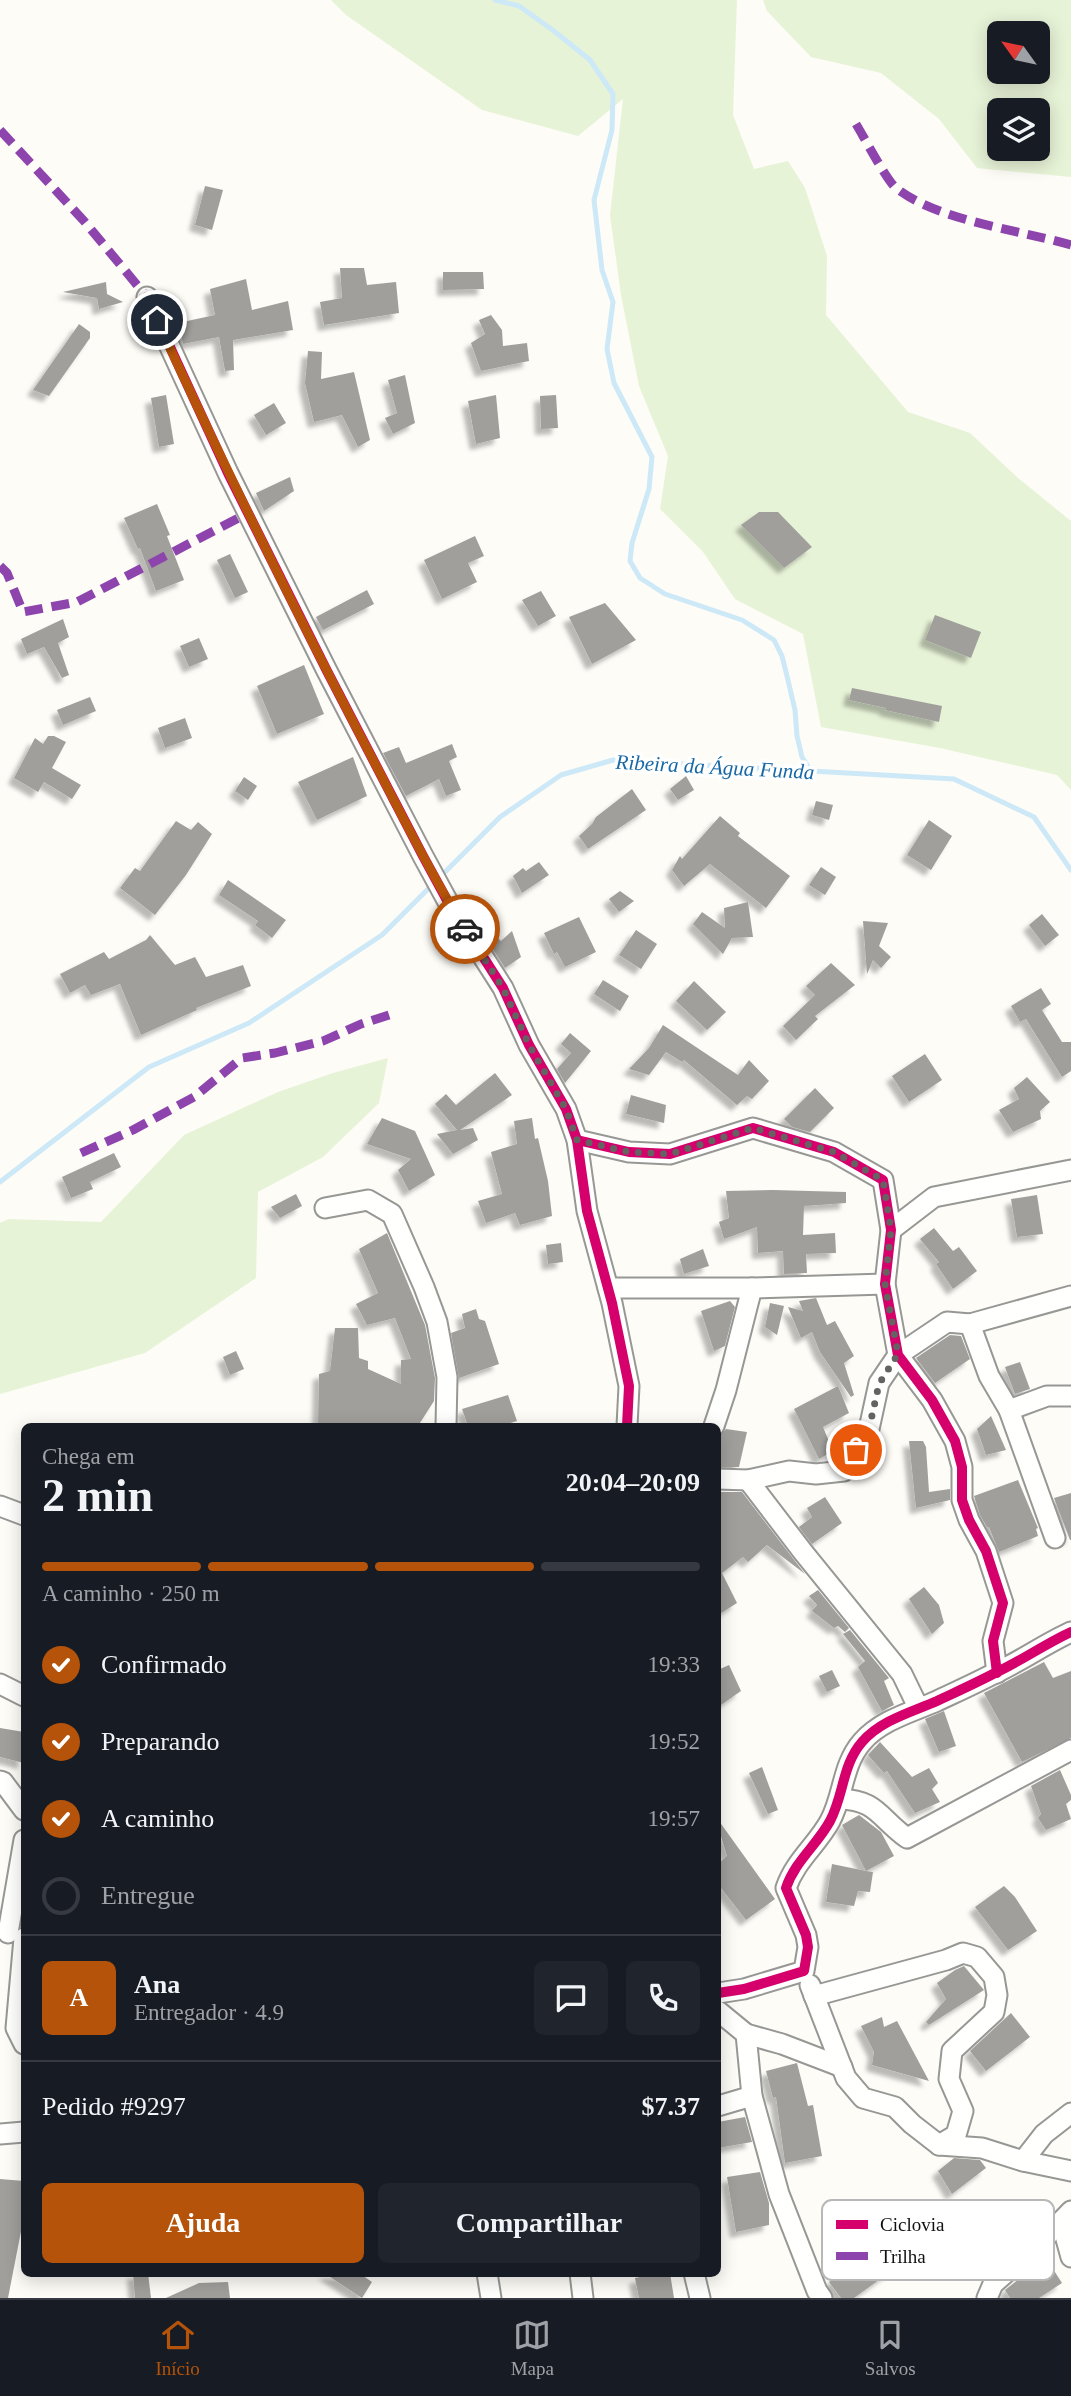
<!DOCTYPE html>
<html lang="pt">
<meta charset="utf-8">
<style>
:root{--surface:#171b24;--page:#20242c;--text:#f1f3f6;--muted:#9ea1a6;--line:#363941;--accent:#b45309}
body{margin:0;font-family:Georgia,serif;background:var(--page);color:var(--text);height:100vh;display:flex;flex-direction:column;font-size:26px;white-space:nowrap}
*{box-sizing:border-box;margin:0}
p{font-size:23px;color:var(--muted)}
.icon{flex:none;width:38px;height:38px;fill:none;stroke:currentColor;stroke-width:2;stroke-linecap:round;stroke-linejoin:round}
.map{position:relative;flex:1;overflow:hidden}
.drawer{position:absolute;left:21px;top:1423px;width:700px;height:854px;display:flex;flex-direction:column;background:var(--surface);border-radius:10px;box-shadow:0 4px 18px #0003}
.drawer>*{flex:none}
.needle{width:46px;rotate:303deg}
.fabs{position:absolute;left:987px;top:21px;display:grid;gap:14px}
.fabs a{display:grid;place-items:center;width:63px;height:63px;border-radius:10px;background:var(--surface);box-shadow:0 4px 18px #0003;font-size:35px}
.pin{position:absolute;display:grid;place-items:center;width:60px;height:60px;color:#fff;margin:-30px;border:4px solid #fff;border-radius:50%;box-shadow:0 2px 7px #0007}
.courier{position:absolute;display:grid;place-items:center;width:70px;height:70px;margin:-35px;border:5px solid #b45309;border-radius:50%;background:#fff;color:#222;box-shadow:0 2px 9px #0007}
.headline em{font-style:normal;font-weight:700}
.headline div{display:flex;flex-direction:column-reverse}
.headline{display:flex;align-items:center;justify-content:space-between;height:119px;padding:0 21px}
h1{font-size:46px;font-weight:700;line-height:52px}
.bar{display:grid;grid-template-columns:repeat(4,1fr);gap:10px 7px;align-content:center;height:84px;padding:0 21px}
.bar i{height:9px;border-radius:5px;background:var(--line)}
.bar .current{background:var(--accent)}
.bar p{grid-column:span 4}
.line{display:flex;align-items:center;gap:18px;padding:0 21px;border-top:2px solid var(--line)}
.line div{flex:1}
.round{display:grid;place-items:center;flex:none;width:74px;height:74px;border-radius:10px;background:var(--page)}
ol{padding:0 21px;list-style:none}
li{display:flex;align-items:center;gap:21px;height:77px}
li p{margin-inline-start:auto}
li .icon{padding:7px;border-radius:50%;background:var(--accent);color:#fff;stroke-width:4}
li:last-child{color:var(--muted)}
li i{width:38px;height:38px;border:4px solid var(--line);border-radius:50%}
.cta{display:flex;gap:14px;margin-top:auto;padding:14px 21px}
.cta a{flex:1;height:80px;border-radius:10px;background:var(--accent);color:#fff;font-size:28px;font-weight:700;line-height:80px;text-align:center}
.cta a+a{background:var(--page);color:var(--text)}
.tabs{display:flex;justify-content:space-around;align-items:center;height:98px;border-top:2px solid var(--line);background:var(--surface);font-size:19px;color:var(--muted)}
.tabs a{display:grid;justify-items:center;gap:4px}
.tabs .current{color:var(--accent)}
.map>svg:first-child{display:block}
.green{fill:#e7f3d7;fill-rule:evenodd}
.lines{fill:none;stroke-linecap:round;stroke-linejoin:round}
.stream{stroke:#cde8f7;stroke-width:5}
.building{fill:#a19f9c;filter:url(#shadow)}
.minor-casing{stroke:#979795;stroke-width:23}
.minor{stroke:#fffffe;stroke-width:19}
.quiet{stroke:#8e44ad;stroke-width:9;stroke-dasharray:18 9;stroke-linecap:butt}
.cycleway-casing{stroke:#fff;stroke-width:15}
.cycleway{stroke:#d6006c;stroke-width:10}
.done{stroke:#646362;stroke-width:7;stroke-dasharray:0 12.6}
.route{stroke:#b45309;stroke-width:9}
.labels{text-anchor:middle;stroke-width:7;stroke-linejoin:round;paint-order:stroke}
.water-label{font-size:21px;font-style:italic;fill:#1768a6;stroke:#fff}
.key{fill:#fff;stroke:#b8b8b8;stroke-width:2}
.key-label{font-size:19px;fill:#111}
</style>
<div class="map">
<svg width="1071" height="2298" viewBox="0 0 1071 2298">
<defs>
<filter id="shadow"><feDropShadow dx="-6" dy="6" stdDeviation="2" flood-color="#0004"/></filter>
</defs>
<rect width="100%" height="100%" fill="#fdfcf7"/>
<!-- green -->
<g class="green">
<polygon points="331,0 737,0 733,115 754,169 788,161 805,188 827,256 826,315 908,412 970,433 1018,478 1071,521 1071,790 1057,775 940,748 821,727 803,634 735,599 703,552 660,509 668,456 639,386 621,295 610,215 623,99 578,136 482,110 346,15"/>
<path d="M763,0h308v177l-94,-9 -38,-49 -58,-46 -70,-16 -44,-46zM1038,33v39h-39v-39zM1038,110v39h-39v-39z"/>
<polygon points="388,1058 379,1103 323,1157 258,1192 256,1278 145,1353 0,1394 0,1223 9,1219 101,1222 184,1135 278,1092 333,1073"/>
</g>
<g class="lines">
<!-- stream -->
<g class="stream">
<polyline points="495,0 519,6 554,31 590,60 613,94 612,130 594,200 602,270 613,302 607,349 614,383 652,457 649,489 632,543 630,561 640,578 665,594 742,620 774,640 782,656 787,676 795,710 797,736 802,757 811,771"/>
<polyline points="440,877 500,817 561,775 613,760 954,779 1034,817 1071,870"/>
<polyline points="0,1182 149,1067 249,1023 382,935 433,884"/>
</g>
</g>
<!-- building -->
<g class="building">
<polygon points="205,186 223,190 212,230 195,225"/>
<polygon points="340,268 364,268 367,285 396,282 399,313 324,325 320,302 342,298"/>
<polygon points="443,272 483,272 484,289 443,290"/>
<polygon points="246,279 252,310 288,301 293,330 233,340 234,370 225,371 219,337 183,344 178,323 215,315 210,289"/>
<polygon points="106,282 107,294 123,302 99,309 97,298 63,292"/>
<polygon points="491,315 502,330 503,346 527,343 529,361 481,371 471,343 485,334 479,320"/>
<polygon points="79,324 90,332 90,338 49,396 33,390"/>
<polygon points="308,351 322,352 321,379 354,372 370,440 358,447 342,415 314,422 305,383"/>
<polygon points="405,375 415,423 393,434 385,418 397,413 388,380"/>
<polygon points="166,395 174,444 159,447 151,398"/>
<polygon points="496,395 500,438 476,444 468,401"/>
<polygon points="556,395 558,428 541,429 540,396"/>
<polygon points="274,403 286,423 266,435 254,415"/>
<polygon points="290,477 294,491 264,511 256,493"/>
<polygon points="157,504 170,535 167,536 184,580 156,591 140,548 138,549 124,518"/>
<polygon points="759,512 778,512 812,547 784,568 741,525"/>
<polygon points="475,536 484,556 468,563 477,582 442,599 424,560"/>
<polygon points="230,554 248,592 235,598 217,560"/>
<polygon points="367,590 374,604 323,630 316,617"/>
<polygon points="541,591 556,616 538,626 522,600"/>
<polygon points="605,603 636,640 592,664 569,617"/>
<polygon points="935,615 981,632 971,658 925,640"/>
<polygon points="63,619 69,637 58,643 69,675 62,678 44,647 27,654 21,639"/>
<polygon points="199,638 208,659 189,667 180,646"/>
<polygon points="304,665 324,714 277,734 257,686"/>
<polygon points="852,688 942,706 939,722 885,710 886,708 849,700"/>
<polygon points="90,697 96,711 63,725 57,710"/>
<polygon points="185,718 192,738 165,748 158,728"/>
<polygon points="48,736 54,736 66,742 52,768 81,785 72,799 44,782 38,792 14,778 35,738 43,744"/>
<polygon points="452,744 457,757 449,761 461,790 446,796 439,779 406,796 383,753 399,747 406,763"/>
<polygon points="353,757 367,796 317,820 298,782"/>
<polygon points="686,776 694,790 678,800 670,789"/>
<polygon points="244,777 257,786 248,800 235,791"/>
<polygon points="632,789 646,810 588,849 579,836 592,824 596,817"/>
<polygon points="816,801 833,805 829,820 812,815"/>
<polygon points="720,816 740,833 738,836 790,876 766,908 710,864 684,886 672,870 680,856 682,859"/>
<polygon points="929,820 952,836 931,870 907,855"/>
<polygon points="176,821 191,830 198,822 212,834 186,875 155,915 120,888 135,868 140,871"/>
<polygon points="539,862 549,875 522,893 513,876 523,868 526,871"/>
<polygon points="821,867 836,877 825,895 809,885"/>
<polygon points="228,880 286,920 272,938 255,925 258,921 219,895"/>
<polygon points="620,891 634,901 619,912 609,899"/>
<polygon points="748,902 753,937 732,938 723,954 693,924 702,912 725,928 724,908"/>
<polygon points="1042,914 1059,935 1045,946 1029,925"/>
<polygon points="579,917 596,952 565,967 557,952 554,954 544,933"/>
<polygon points="863,921 888,923 879,946 891,957 881,968 873,960 867,974"/>
<polygon points="636,930 657,944 641,969 619,955"/>
<polygon points="512,931 521,957 505,968 487,940 495,935 501,941"/>
<polygon points="150,935 175,965 195,957 206,977 243,965 251,986 196,1008 197,1010 141,1035 120,984 91,995 85,985 70,993 60,974 104,952 109,959 146,940"/>
<polygon points="831,963 855,985 815,1016 818,1019 796,1040 783,1026 815,995 806,986"/>
<polygon points="603,980 629,996 620,1011 594,994"/>
<polygon points="694,981 726,1012 707,1030 676,1001"/>
<polygon points="1041,988 1051,1004 1042,1010 1062,1042 1071,1042 1071,1071 1062,1077 1026,1019 1020,1022 1011,1006"/>
<polygon points="663,1025 738,1075 749,1060 769,1081 752,1099 747,1096 737,1105 684,1060 682,1062 666,1052 649,1075 629,1069 649,1048"/>
<polygon points="570,1033 591,1051 565,1083 557,1069 571,1053 561,1044"/>
<polygon points="925,1054 942,1080 909,1102 892,1076"/>
<polygon points="495,1073 512,1095 460,1130 473,1128 478,1140 453,1154 437,1134 457,1130 435,1104 446,1094 456,1105"/>
<polygon points="1027,1077 1050,1102 1040,1111 1041,1119 1013,1132 999,1110 1019,1099 1014,1088"/>
<polygon points="815,1088 834,1108 810,1132 792,1127 784,1119"/>
<polygon points="631,1095 666,1105 664,1123 626,1114"/>
<polygon points="382,1118 415,1131 435,1175 409,1191 398,1170 411,1159 367,1144"/>
<polygon points="532,1118 535,1139 538,1138 548,1181 552,1216 520,1225 515,1213 486,1223 478,1201 502,1194 491,1152 517,1144 514,1121"/>
<polygon points="114,1153 121,1167 90,1182 93,1189 71,1198 62,1177"/>
<polygon points="773,1190 846,1192 846,1203 804,1206 803,1235 835,1233 836,1253 806,1254 807,1273 784,1274 783,1251 758,1253 757,1227 724,1239 719,1222 729,1218 726,1191"/>
<polygon points="296,1194 302,1206 280,1218 271,1207"/>
<polygon points="1037,1195 1043,1234 1017,1237 1011,1199"/>
<polygon points="934,1228 953,1251 959,1247 977,1271 953,1289 936,1264 939,1262 920,1239"/>
<polygon points="387,1233 425,1325 435,1378 434,1401 418,1426 318,1426 319,1374 330,1371 335,1328 358,1328 359,1358 368,1361 368,1369 401,1384 401,1360 411,1359 395,1318 367,1325 356,1304 378,1293 359,1249"/>
<polygon points="561,1243 563,1262 548,1264 546,1245"/>
<polygon points="703,1249 709,1266 684,1274 680,1259"/>
<polygon points="816,1298 827,1325 835,1321 854,1356 844,1363 854,1395 851,1397 820,1352 812,1332 801,1338 788,1307 803,1311 799,1301"/>
<polygon points="730,1301 735,1307 725,1346 714,1351 701,1311"/>
<polygon points="770,1303 784,1306 777,1335 765,1327"/>
<polygon points="476,1309 479,1319 485,1321 499,1364 459,1378 451,1333 465,1328 462,1314"/>
<polygon points="950,1335 961,1336 970,1359 935,1383 916,1358"/>
<polygon points="236,1351 244,1369 230,1375 223,1357"/>
<polygon points="1020,1362 1030,1389 1015,1394 1005,1367"/>
<polygon points="838,1386 849,1413 823,1427 833,1451 819,1459 794,1409"/>
<polygon points="508,1395 517,1421 500,1426 468,1426 462,1409"/>
<polygon points="991,1416 1006,1450 986,1455 977,1429"/>
<polygon points="726,1429 747,1432 739,1467 718,1467 719,1437"/>
<polygon points="909,1441 923,1441 926,1447 929,1492 950,1489 950,1500 916,1508"/>
<polygon points="1018,1480 1038,1528 1036,1529 1038,1536 999,1552 989,1527 987,1527 980,1515 974,1496"/>
<polygon points="718,1492 742,1492 805,1574 767,1545 748,1562 743,1557 722,1573 737,1603 718,1615"/>
<polygon points="1071,1493 1071,1540 1070,1540 1054,1498"/>
<polygon points="825,1497 842,1523 812,1544 799,1527 812,1517 807,1508"/>
<polygon points="924,1587 939,1605 944,1623 932,1634 909,1599"/>
<polygon points="818,1590 849,1628 845,1632 838,1626 834,1628 812,1611 817,1605 809,1596"/>
<polygon points="850,1630 889,1678 884,1681 894,1705 882,1711 858,1667 865,1661 843,1634"/>
<polygon points="1044,1662 1053,1678 1071,1671 1071,1738 1022,1762 984,1693"/>
<polygon points="729,1665 741,1691 718,1707 718,1670"/>
<polygon points="832,1670 840,1686 827,1692 819,1676"/>
<polygon points="944,1711 956,1746 939,1752 925,1719"/>
<polygon points="0,1728 24,1732 24,1763 0,1757"/>
<polygon points="880,1742 912,1777 929,1768 938,1783 932,1789 940,1802 915,1813 887,1771 884,1773 868,1755"/>
<polygon points="762,1767 778,1810 768,1814 749,1773"/>
<polygon points="1060,1770 1071,1795 1071,1800 1066,1804 1071,1819 1046,1830 1038,1818 1041,1814 1031,1786"/>
<polygon points="859,1815 881,1832 894,1856 866,1871 873,1872 870,1892 858,1891 854,1906 826,1902 832,1864 866,1871 842,1825"/>
<polygon points="719,1821 775,1899 746,1920 718,1884 718,1864 727,1856 718,1827"/>
<polygon points="1004,1886 1015,1897 1037,1931 1008,1950 975,1907"/>
<polygon points="964,1966 984,1990 929,2025 926,2022 946,1999 937,1983 955,1970"/>
<polygon points="1011,2013 1030,2037 986,2071 970,2051"/>
<polygon points="882,2017 884,2027 897,2021 929,2081 872,2065 874,2052 861,2026"/>
<polygon points="797,2063 808,2106 813,2105 822,2156 785,2163 776,2097 773,2098 766,2071"/>
<polygon points="745,2117 752,2142 718,2148 718,2122"/>
<polygon points="954,2158 980,2160 986,2168 952,2194 938,2171"/>
<polygon points="760,2172 769,2203 769,2225 736,2232 727,2177"/>
<polygon points="0,2179 24,2181 24,2216 8,2298 0,2298"/>
<polygon points="880,2244 897,2267 854,2298 841,2298 829,2282"/>
<polygon points="1046,2258 1062,2283 1039,2298 1010,2298 1005,2290"/>
<polygon points="133,2273 148,2273 151,2298 135,2298"/>
<polygon points="324,2273 359,2273 372,2282 362,2298"/>
<polygon points="661,2273 670,2273 674,2298 639,2298 635,2278"/>
<polygon points="228,2282 230,2298 166,2298 199,2283"/>
</g>
<g class="lines">
<defs>
<g id="minor">
<polyline points="147,297 228,473 327,671 423,856 448,902 503,988 529,1045 566,1109 577,1140 587,1211 612,1303 629,1386 627,1426"/>
<polyline points="577,1140 629,1152 670,1154 753,1128 834,1152 883,1180 891,1230 885,1284 898,1355 932,1400 955,1441 962,1467 962,1500 969,1520 986,1551 1003,1603 993,1641 997,1673"/>
<polyline points="325,1208 368,1200 392,1214 424,1287 437,1322 447,1377 446,1426"/>
<polyline points="891,1230 934,1197 1071,1170"/>
<polyline points="608,1288 752,1288 726,1390 714,1426"/>
<polyline points="752,1288 885,1284"/>
<polyline points="970,1324 1071,1296"/>
<polyline points="718,1479 748,1480 789,1471 816,1474 844,1471 869,1429 879,1383 898,1355 947,1322 970,1324 989,1376 1009,1410"/>
<polyline points="748,1480 803,1552 902,1674 918,1707"/>
<polyline points="0,1506 24,1515"/>
<polyline points="1055,1538 1009,1410 1047,1396 1071,1396"/>
<polyline points="0,1684 24,1696"/>
<polyline points="0,1781 3,1782 24,1810"/>
<path d="M840,1799c37,1 39,19 67,39l164,-88"/>
<polyline points="8,1933 24,1840"/>
<polyline points="24,1938 16,2028 24,2044"/>
<polyline points="810,1985 846,2078 863,2098 895,2107 912,2124 939,2145 982,2148 1023,2161 1071,2171"/>
<path d="M718,1993l26,-4 60,-18 4,-24 -2,-12 -20,-47c9,-27 31,-43 44,-67 14,-26 12,-56 32,-79 19,-22 50,-30 75,-41 19,-9 39,-18 58,-28 26,-12 50,-29 76,-41"/>
<polyline points="814,1996 946,1960 963,1953 977,1957 994,1977 997,1995 994,2012 952,2051 949,2079 963,2111 956,2135 939,2145"/>
<polyline points="718,2011 746,2034 752,2096 779,2194 817,2291 822,2298"/>
<polyline points="746,2034 782,2044 842,2067"/>
<polyline points="718,2106 752,2096"/>
<polyline points="0,2134 24,2132"/>
<polyline points="1023,2161 1044,2134 1071,2113"/>
<polyline points="1071,2224 1066,2239 1071,2257"/>
<polyline points="487,2273 491,2298"/>
<polyline points="580,2273 583,2298"/>
<polyline points="694,2273 700,2298"/>
<polyline points="987,2298 993,2284 1042,2241 1071,2211"/>
</g>
</defs>
<!-- minor casing -->
<use href="#minor" class="minor-casing"/>
<!-- minor -->
<use href="#minor" class="minor"/>
<!-- quiet -->
<g class="quiet">
<path d="M856,124c8,13 31,57 40,64 42,33 124,42 175,57"/>
<polyline points="0,130 84,221 147,297"/>
<polyline points="0,566 7,573 23,612 77,602 248,513"/>
<polyline points="81,1153 133,1130 194,1097 242,1058 275,1053 323,1041 361,1024 395,1013"/>
</g>
<defs>
<g id="cycleway">
<polyline points="147,297 228,473 327,671 423,856 448,902 503,988 529,1045 566,1109 577,1140 587,1211 612,1303 629,1386 627,1426"/>
<polyline points="577,1140 629,1152 670,1154 753,1128 834,1152 883,1180 891,1230 885,1284 898,1355 932,1400 955,1441 962,1467 962,1500 969,1520 986,1551 1003,1603 993,1641 997,1673"/>
<path d="M718,1993l26,-4 60,-18 4,-24 -2,-12 -20,-47c9,-27 31,-43 44,-67 14,-26 12,-56 32,-79 19,-22 50,-30 75,-41 19,-9 39,-18 58,-28 26,-12 50,-29 76,-41"/>
</g>
</defs>
<!-- cycleway casing -->
<use href="#cycleway" class="cycleway-casing"/>
<!-- cycleway -->
<use href="#cycleway" class="cycleway"/>
</g>
<g class="lines">
<!-- done -->
<polyline class="done" points="465,929 503,988 529,1045 566,1109 577,1140 629,1152 670,1154 753,1128 834,1152 883,1180 891,1230 885,1284 898,1354 879,1384 869,1429 856,1450"/>
<!-- route -->
<path class="route" d="M157,320c64,139 131,277 202,413 35,66 67,133 106,196"/>
</g>
<g class="labels">
<!-- water labels -->
<g class="water-label">
<text transform="translate(715 767) rotate(3)" y="7">Ribeira da Água Funda</text>
</g>
</g>
<!-- legend -->
<rect x="822" y="2200" width="232" height="80" rx="10" class="key"/>
<rect x="836" y="2220" width="32" height="9" fill="#d6006c"/>
<rect x="836" y="2252" width="32" height="8" fill="#8e44ad"/>
<g class="key-label">
<text x="880" y="2231">Ciclovia</text>
<text x="880" y="2263">Trilha</text>
</g>
</svg>
<div class="fabs">
<a><svg class="needle" viewBox="-14 -14 28 28"><path d="M0-13l5 13h-10z" fill="#e53935"/><path d="M0 13l5-13h-10z" fill="#9ea1a6"/></svg></a>
<a><svg class="icon" aria-label="layers" viewBox="0 0 24 24"><path d="M12 4l9 5-9 5-9-5zM3 14l9 5 9-5"/></svg></a>
</div>
<div class="pin" style="left:856px;top:1450px;background:#ea580c"><svg class="icon" aria-label="bag" viewBox="0 0 24 24"><path d="M5 8h14l-1 12H6zM9 8a3 3 0 0 1 6 0"/></svg></div>
<div class="pin" style="left:157px;top:320px;background:#1f2937"><svg class="icon" aria-label="home" viewBox="0 0 24 24"><path d="M3 11l9-7 9 7M6 9v11h12V9"/></svg></div>
<div class="courier" style="left:465px;top:929px"><svg class="icon" aria-label="car" viewBox="0 0 24 24"><path d="M5 17H2v-5l4-1 3-4h7l3 4 3 1v5h-3M9 17h6M6 11h13"/><circle cx="7" cy="17" r="2"/><circle cx="17" cy="17" r="2"/></svg></div>
<section class="drawer">
<div class="headline"><div><h1>2 min</h1><p>Chega em</p></div><em>20:04–20:09</em></div>
<div class="bar"><i class="current"></i><i class="current"></i><i class="current"></i><i></i><p>A caminho · 250 m</p></div>
<ol>
<li><svg class="icon" aria-label="check" viewBox="0 0 24 24"><path d="M5 12l5 5 9-10"/></svg>Confirmado<p>19:33</p></li>
<li><svg class="icon" aria-label="check" viewBox="0 0 24 24"><path d="M5 12l5 5 9-10"/></svg>Preparando<p>19:52</p></li>
<li><svg class="icon" aria-label="check" viewBox="0 0 24 24"><path d="M5 12l5 5 9-10"/></svg>A caminho<p>19:57</p></li>
<li><i></i>Entregue</li>
</ol>
<div class="line" style="height:126px"><b class="round" style="background:var(--accent);color:#fff">A</b><div><b>Ana</b><p>Entregador · 4.9</p></div><a class="round"><svg class="icon" aria-label="chat" viewBox="0 0 24 24"><path d="M4 5h16v11H9l-5 4z"/></svg></a><a class="round"><svg class="icon" aria-label="phone" viewBox="0 0 24 24"><path d="M5 4h4l2 5-3 2q2 4 5 5l2-3 5 2v4C11 20 4 13 5 4z"/></svg></a></div>
<div class="line" style="height:91px"><div>Pedido #9297</div><b>$7.37</b></div>
<div class="cta"><a>Ajuda</a><a>Compartilhar</a></div>
</section>
</div>
<nav class="tabs">
<a class="current"><svg class="icon" aria-label="home" viewBox="0 0 24 24"><path d="M3 11l9-7 9 7M6 9v11h12V9"/></svg>Início</a>
<a><svg class="icon" aria-label="map" viewBox="0 0 24 24"><path d="M3 6l6-2 6 2 6-2v14l-6 2-6-2-6 2zM9 4v14M15 6v14"/></svg>Mapa</a>
<a><svg class="icon" aria-label="saved" viewBox="0 0 24 24"><path d="M7 4h10v16l-5-4-5 4z"/></svg>Salvos</a>
</nav>
